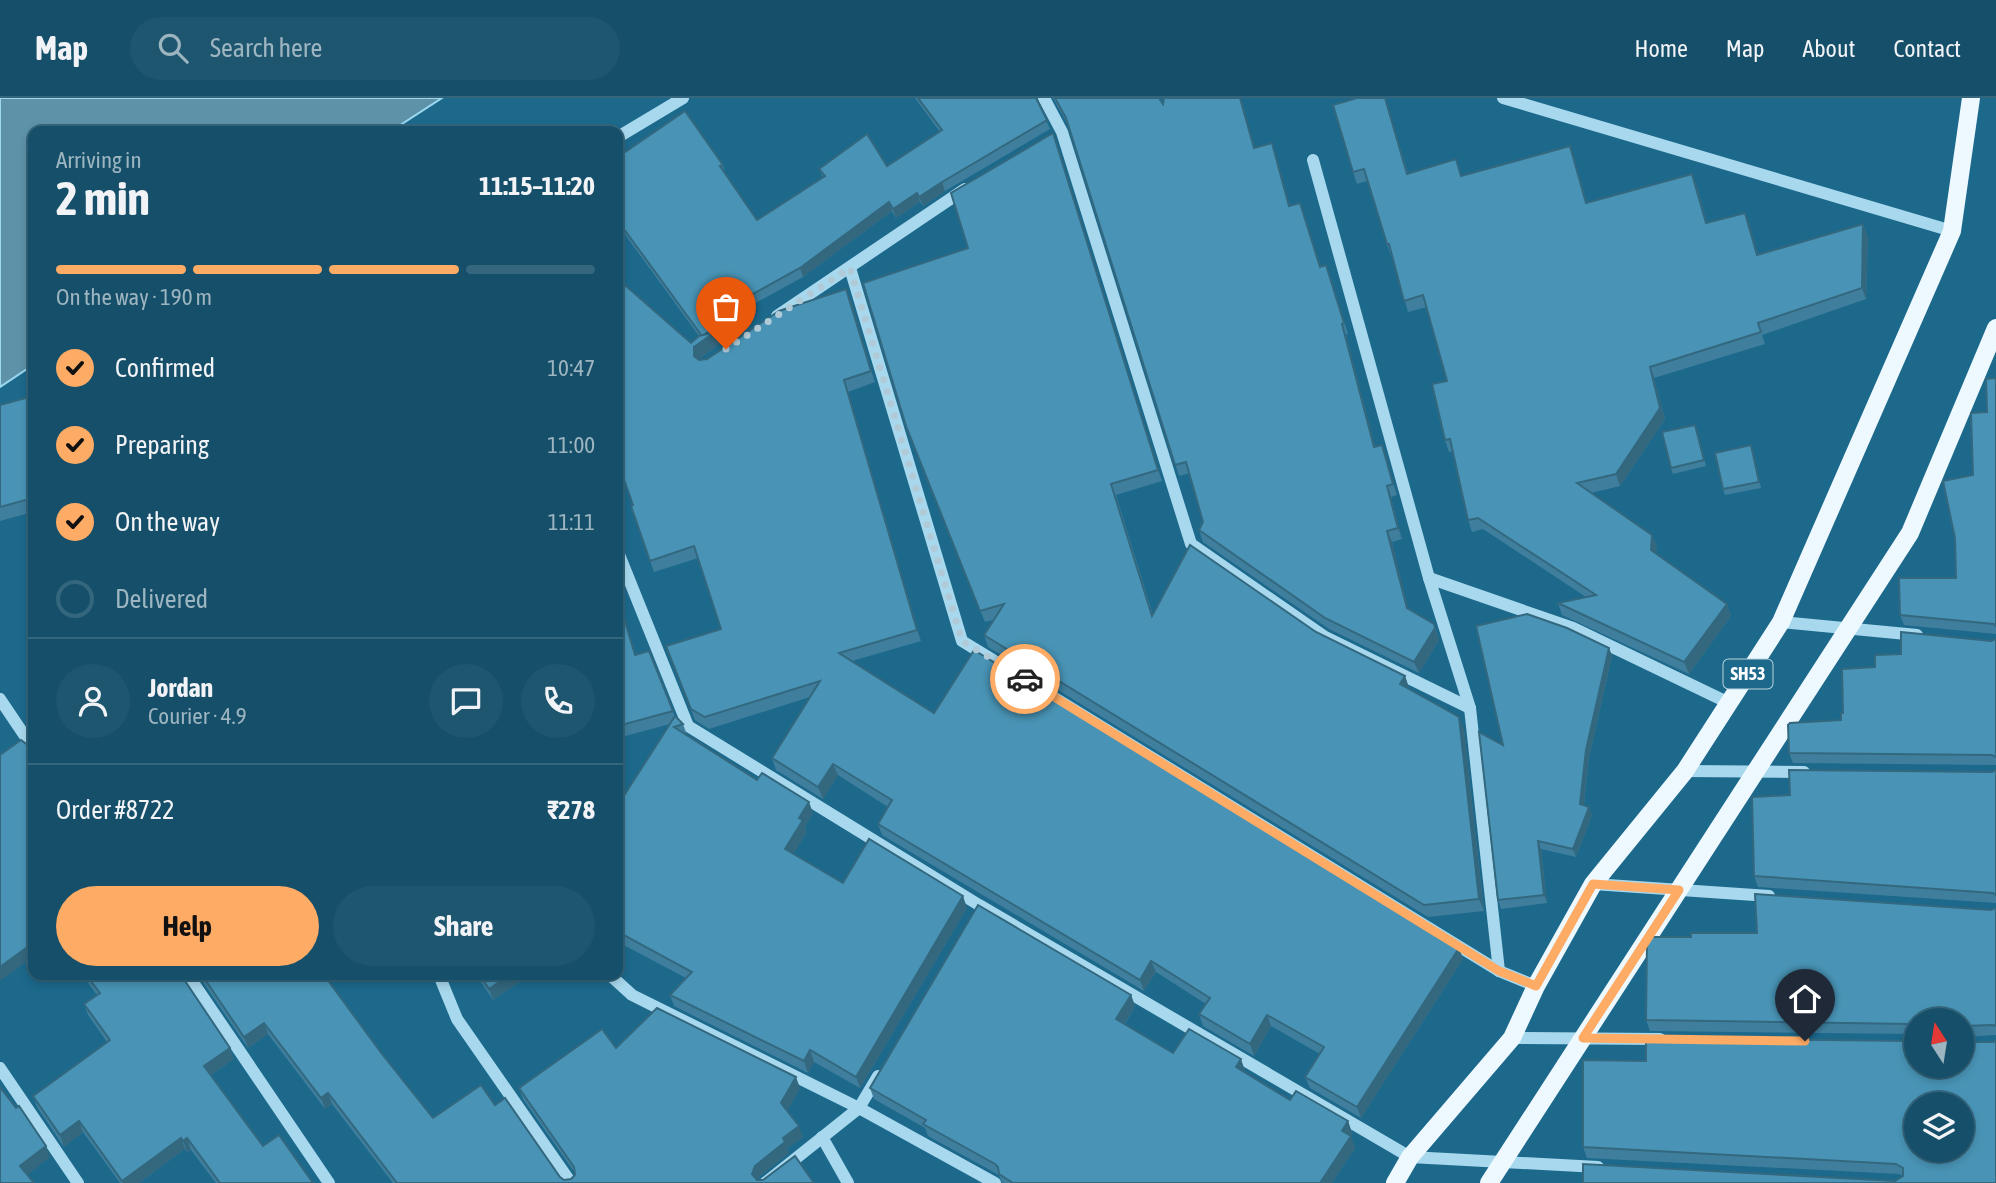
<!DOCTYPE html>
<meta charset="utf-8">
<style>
:root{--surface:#154f69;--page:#1e566f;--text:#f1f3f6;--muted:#9db5c0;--line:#34667d;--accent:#fdab65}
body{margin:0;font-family:"Asap Condensed",sans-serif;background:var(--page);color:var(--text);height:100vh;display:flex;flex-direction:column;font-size:26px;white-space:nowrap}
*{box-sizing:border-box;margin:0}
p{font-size:23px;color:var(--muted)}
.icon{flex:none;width:38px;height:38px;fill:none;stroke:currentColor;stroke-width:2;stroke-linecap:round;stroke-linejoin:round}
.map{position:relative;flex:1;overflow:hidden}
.side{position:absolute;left:28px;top:28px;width:595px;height:854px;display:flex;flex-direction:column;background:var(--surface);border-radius:14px;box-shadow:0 4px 10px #0003,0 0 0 2px var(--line)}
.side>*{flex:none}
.needle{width:46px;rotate:348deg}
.controls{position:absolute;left:1904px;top:910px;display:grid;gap:14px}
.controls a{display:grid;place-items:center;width:70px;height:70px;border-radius:50%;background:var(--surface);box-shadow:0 4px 10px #0003,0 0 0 2px var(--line);font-size:35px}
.pin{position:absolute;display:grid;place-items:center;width:60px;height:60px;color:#fff;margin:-72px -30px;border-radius:50% 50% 50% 0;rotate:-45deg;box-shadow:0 0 7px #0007}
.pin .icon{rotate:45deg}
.courier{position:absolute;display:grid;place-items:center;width:70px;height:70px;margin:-35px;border:5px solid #fdab65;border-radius:50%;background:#fff;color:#222;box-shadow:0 2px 9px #0007}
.head em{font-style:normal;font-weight:700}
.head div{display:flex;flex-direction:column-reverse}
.head{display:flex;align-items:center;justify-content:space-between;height:119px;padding:0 28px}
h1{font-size:46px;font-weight:700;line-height:52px}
.bar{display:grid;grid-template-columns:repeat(4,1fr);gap:10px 7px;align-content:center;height:84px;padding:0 28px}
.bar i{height:9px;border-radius:5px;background:var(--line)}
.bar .selected{background:var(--accent)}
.bar p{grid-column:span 4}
.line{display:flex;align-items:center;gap:18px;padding:0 28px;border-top:2px solid var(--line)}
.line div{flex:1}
.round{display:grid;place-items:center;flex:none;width:74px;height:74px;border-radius:37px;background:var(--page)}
ol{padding:0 28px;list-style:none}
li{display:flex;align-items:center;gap:21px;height:77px}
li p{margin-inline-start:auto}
li .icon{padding:7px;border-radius:50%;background:var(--accent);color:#111;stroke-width:4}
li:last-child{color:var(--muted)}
li i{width:38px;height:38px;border:4px solid var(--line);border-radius:50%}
.primary-button{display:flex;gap:14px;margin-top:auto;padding:14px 28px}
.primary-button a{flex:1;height:80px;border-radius:42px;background:var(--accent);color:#111;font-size:28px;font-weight:700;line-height:80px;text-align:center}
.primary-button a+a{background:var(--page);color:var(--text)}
header{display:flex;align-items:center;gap:42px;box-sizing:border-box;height:98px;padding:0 35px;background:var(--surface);border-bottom:2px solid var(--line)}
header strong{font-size:33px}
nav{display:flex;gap:38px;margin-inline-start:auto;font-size:24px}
.search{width:490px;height:63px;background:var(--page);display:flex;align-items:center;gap:18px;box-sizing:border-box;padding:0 24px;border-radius:38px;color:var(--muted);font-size:26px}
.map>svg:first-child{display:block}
.water{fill:#5d92a9;stroke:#9bd7ef;stroke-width:2}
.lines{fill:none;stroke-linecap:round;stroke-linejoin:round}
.minor{stroke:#a8d8ed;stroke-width:12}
.major{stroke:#eef9ff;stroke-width:18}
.wall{fill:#3f7f9d}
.shaded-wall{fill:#33687f}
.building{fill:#4994b6;stroke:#33687f;stroke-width:2;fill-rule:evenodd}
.done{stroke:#b0cad7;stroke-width:7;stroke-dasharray:0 12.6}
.route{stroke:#fdab65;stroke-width:9}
.labels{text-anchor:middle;stroke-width:6;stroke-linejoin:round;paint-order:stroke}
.shield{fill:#1c698c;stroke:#bbd2dc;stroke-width:2}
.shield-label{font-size:18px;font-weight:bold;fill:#fff}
</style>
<header>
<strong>Map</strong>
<div class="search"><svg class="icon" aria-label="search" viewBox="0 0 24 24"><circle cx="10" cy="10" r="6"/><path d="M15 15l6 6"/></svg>Search here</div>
<nav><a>Home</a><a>Map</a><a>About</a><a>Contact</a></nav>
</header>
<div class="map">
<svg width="1996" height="1085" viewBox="0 0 1996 1085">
<rect width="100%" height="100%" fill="#1c698c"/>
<!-- water -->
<polygon class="water" points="0,0 442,0 391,33 33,33 33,267 0,289"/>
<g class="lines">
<!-- minor -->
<g class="minor">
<polyline points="1044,0 1062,34 1191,446 1325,539 1470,610"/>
<polyline points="1503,0 1952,133"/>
<polyline points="618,39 683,0"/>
<polyline points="1313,62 1429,480 1470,610 1499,873"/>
<polyline points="850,170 962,543 1499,873 1536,888"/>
<polyline points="777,218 965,91"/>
<polyline points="618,454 688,628 979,807 1410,1059 1598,1069"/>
<polyline points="1429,480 1573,530 1729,605"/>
<polyline points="1781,524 1917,537"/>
<polyline points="0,601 33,650"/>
<polyline points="1685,673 1804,674"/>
<polyline points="1593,786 1769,798"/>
<polyline points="188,877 329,1085"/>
<polyline points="439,877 457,921 571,1085"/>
<polyline points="610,877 632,897 859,1010 995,1085"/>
<polyline points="1512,940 1660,941"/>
<polyline points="0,970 78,1085"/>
<polyline points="822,1039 848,1085"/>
<polyline points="765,1085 859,1010 878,978"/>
</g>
<!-- major -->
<g class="major">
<polyline points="1395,1085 1410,1059 1512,940 1536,888 1593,786 1685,673 1781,524 1952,133 1971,0"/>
<polyline points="1489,1085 1910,435 1996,230"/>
</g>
</g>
<!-- wall -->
<g class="wall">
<polygon points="915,0 1036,0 1050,31 945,93 923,108 920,104 896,120 892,113 803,179 728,220 731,230 717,239 720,246 699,261 699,262 707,261 846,191 875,284 848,294 921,543 852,563 934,615 1459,850 1463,861 1361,1020 1310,990 1305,979 1320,956 1271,928 1254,958 1203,928 1199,916 1206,906 1156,874 1144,893 882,737 878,726 888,709 838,677 823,701 776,672 772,660 810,599 709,631 695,622 670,559 721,531 698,460 654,474 631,408 633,407 691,245 699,238 618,127 618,59 723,67 725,76 757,122 823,80 819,71 887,68 940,34"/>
<polygon points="1053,0 1159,0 1163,6 1255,50 1272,45 1290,108 1300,105 1321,169 1330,179 1348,236 1346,237 1375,348 1382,347 1386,358 1397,397 1391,399 1402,441 1392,444 1408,511 1434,526 1439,542 1419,575 1329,531 1203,444 1199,432 1203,424 1190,375 1179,378 1069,29"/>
<polygon points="1385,0 1408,75 1462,78 1574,60 1587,105 1697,88 1707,125 1745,115 1758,157 1868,138 1866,201 1762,237 1765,246 1654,280 1665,321 1620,388 1591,395 1652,437 1657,449 1656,456 1727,506 1731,518 1689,576 1562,517 1558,505 1586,499 1483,431 1472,434 1468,422 1453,353 1449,354 1445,342 1447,283 1427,209 1408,214 1392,158 1391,158 1387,146 1367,83 1357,86 1353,74"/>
<polygon points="1057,47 1162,383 1116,397 1153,517 1316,534 1405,578 1409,590 1409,591 1464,631 1484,813 1428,819 988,549 984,537 993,522 985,524 910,340 968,150"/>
<polygon points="1996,280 1996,536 1904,527 1900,517 1956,480 1973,377 1987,314"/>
<polygon points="33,298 33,414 0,423 0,307"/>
<polygon points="1697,333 1706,368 1673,376 1671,370"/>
<polygon points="1751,347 1761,390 1725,397 1723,391"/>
<polygon points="618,499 635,557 649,553 675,619 683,626 687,637 757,682 813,715 805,729 807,734 793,756 843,785 967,810 860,990 814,964 808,975 674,908 670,897 686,880 618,844 618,707 670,626 618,640"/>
<polygon points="1996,541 1996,667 1793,665 1789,655 1841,622 1843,615 1875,569 1901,556 1991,543"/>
<polygon points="1609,550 1612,558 1589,660 1584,707 1592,717 1576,759 1541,751 1547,805 1501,811 1498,802 1503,647"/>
<polygon points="1996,672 1996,805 1758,789 1754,778 1790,697 1992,674"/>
<polygon points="1996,810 1996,937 1962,939 1962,922 1916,922 1916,936 1650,933 1646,922 1691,839 1757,835 1991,812"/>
<polygon points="82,877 181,877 234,961 211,977 263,1048 313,1085 216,1085 191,1052 187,1054 185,1051 139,1085 120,1085 83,1034 64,1049 37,1009 33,998 107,944 88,917 84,906 97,897"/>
<polygon points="198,877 324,877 382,956 433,1020 495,1007 560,1079 564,1082 571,1081 575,1077 575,1075 523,1001 519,990 616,950 800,990 787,1013 803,1039 787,1051 789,1055 759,1079 758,1082 814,1085 393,1085 332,1006 325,1011 268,936 248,950"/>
<polygon points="476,877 530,877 493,902"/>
<polygon points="1131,897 1135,908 1125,926 1173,955 1245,973 1245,974 1290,1002 1348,1023 1352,1035 1350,1038 1355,1050 1332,1085 1002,1085 999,1077 928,1038 925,1030 874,1001 870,990"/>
<polygon points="1912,943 1996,1085 1895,1083 1903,1078 1899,1076 1587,1060 1583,1049 1646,963"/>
</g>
<!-- shaded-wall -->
<g class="shaded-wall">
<polygon points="1240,0 1241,0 1258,61 1254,50"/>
<polygon points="1385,0 1411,87 1407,76"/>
<polygon points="1053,35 1057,47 1162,383 1158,372"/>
<polygon points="1272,45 1276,56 1293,119 1289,108"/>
<polygon points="1570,48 1574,60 1590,117 1586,105"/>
<polygon points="1692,76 1697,88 1710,137 1706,125"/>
<polygon points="942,84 945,93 923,108 919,99"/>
<polygon points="917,95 920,104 896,120 893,111"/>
<polygon points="889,104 892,113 803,179 800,170"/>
<polygon points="1745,115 1750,126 1761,169 1757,157"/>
<polygon points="1863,126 1868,138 1866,201 1862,190"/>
<polygon points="846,191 851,202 875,284 871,273"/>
<polygon points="728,221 731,230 717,239 720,246 699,261 698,269 694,258 694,249 702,238"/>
<polygon points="1342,226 1346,237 1378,360 1374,349"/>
<polygon points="1650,269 1654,280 1665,321 1620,388 1616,376"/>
<polygon points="844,282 848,294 921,543 917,532"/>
<polygon points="1382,347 1386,358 1397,397 1393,386"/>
<polygon points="1387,388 1391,399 1402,441 1398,430"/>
<polygon points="1387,433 1392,444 1411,521 1407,510"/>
<polygon points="1652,437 1657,449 1655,464 1651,452"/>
<polygon points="1727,506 1731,518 1689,576 1684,564"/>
<polygon points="1435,530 1439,542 1419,575 1414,564"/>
<polygon points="1609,550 1612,558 1589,660 1583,714 1580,706 1586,652"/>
<polygon points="1405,578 1409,590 1404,598 1400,586"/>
<polygon points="1459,619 1464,631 1484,813 1479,801"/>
<polygon points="833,666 838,677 823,701 818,689"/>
<polygon points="809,704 813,715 805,729 807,734 789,763 785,751 799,720"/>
<polygon points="1589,709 1592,717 1576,759 1573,751"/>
<polygon points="1538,743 1541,751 1547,805 1544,797"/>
<polygon points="963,798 967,810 860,990 856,979"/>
<polygon points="33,845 33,859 0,883 0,869"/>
<polygon points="1459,850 1463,861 1361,1020 1357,1009"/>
<polygon points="1151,863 1156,874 1144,893 1140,882"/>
<polygon points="509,877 530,877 493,902 489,891"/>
<polygon points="1131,897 1135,908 1120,933 1116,921"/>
<polygon points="1267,917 1271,928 1254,958 1250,946"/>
<polygon points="264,925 268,936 248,950 244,939"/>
<polygon points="230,950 234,961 208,979 204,968"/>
<polygon points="810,952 814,964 808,975 804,963"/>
<polygon points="1241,961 1245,973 1241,981 1236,969"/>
<polygon points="796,979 800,990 785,1017 781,1005"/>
<polygon points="328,995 332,1006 325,1011 321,1000"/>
<polygon points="79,1023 83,1034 64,1049 60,1037"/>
<polygon points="1348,1023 1352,1035 1346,1044 1342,1033"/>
<polygon points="799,1028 803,1039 787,1051 789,1055 759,1079 757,1085 752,1076 755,1068 783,1040"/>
<polygon points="1351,1038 1355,1050 1332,1085 1320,1085"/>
<polygon points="181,1040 185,1051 139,1085 123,1085 122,1083"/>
<polygon points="187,1040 191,1052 187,1054 183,1043"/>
<polygon points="46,1048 50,1059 24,1080 20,1068"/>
</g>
<!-- building -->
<g class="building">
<polygon points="918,0 1036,0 1047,22 942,84 919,99 917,95 893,111 889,104 800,170 724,212 728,221 702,238 618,123 618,59 685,13 723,67 720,68 757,122 825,78 819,71 867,36 887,68 942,32"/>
<polygon points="1055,0 1159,0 1163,6 1164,0 1240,0 1254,50 1272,45 1289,108 1300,105 1320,169 1326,167 1344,225 1342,226 1374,349 1382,347 1393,386 1387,388 1398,430 1387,433 1407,510 1434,526 1435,530 1414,564 1325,520 1199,432 1203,424 1186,364 1175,367 1066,20"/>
<polygon points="1357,0 1385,0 1407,76 1456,61 1461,78 1570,48 1586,105 1692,76 1706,125 1745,115 1757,157 1863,126 1862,190 1758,225 1761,234 1650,269 1660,310 1616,376 1577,385 1652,437 1651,452 1727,506 1684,564 1558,505 1596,497 1478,420 1468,422 1450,341 1445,342 1432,286 1447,283 1423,197 1404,203 1389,146 1387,146 1364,71 1353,74 1333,7"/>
<polygon points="1053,35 1158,372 1111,386 1152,518 1190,447 1316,534 1405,578 1400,586 1459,619 1479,801 1424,807 984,537 1004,506 980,513 906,328 863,185 968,150 951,95"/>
<polygon points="618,181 691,245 699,238 715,234 694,249 694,258 699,262 707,261 779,213 846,191 871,273 844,282 917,532 839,555 934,615 974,552 1459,850 1357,1009 1305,979 1324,949 1267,917 1250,946 1199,916 1210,900 1151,863 1140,882 878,726 892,702 833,666 818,689 772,660 820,583 705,619 691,611 666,548 721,531 694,448 650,463 631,408 633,407 618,365"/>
<polygon points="1996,280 1996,528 1994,526 1900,517 1899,480 1956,480 1955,440 1943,383 1973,377 1971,315 1987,314 1986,281"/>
<polygon points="33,298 33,400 0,409 0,307"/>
<polygon points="1695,327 1704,362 1671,370 1662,334"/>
<polygon points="1751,347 1759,384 1723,391 1715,355"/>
<polygon points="618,499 635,557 649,553 673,613 618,628"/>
<polygon points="1527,516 1567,530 1609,550 1586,652 1580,706 1589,709 1573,751 1538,743 1544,797 1498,802 1479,634 1503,647 1476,528"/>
<polygon points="1901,534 1991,543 1996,541 1996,659 1992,657 1789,655 1788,627 1790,625 1841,622 1841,615 1843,615 1842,571 1875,569 1875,557 1901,556"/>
<polygon points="675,618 683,626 674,629 757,682 762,675 809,704 799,720 803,722 785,751 843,785 869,741 963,798 856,979 810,952 804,963 670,897 692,874 618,834 618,707"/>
<polygon points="21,642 29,648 33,645 33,845 0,869 0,657"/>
<polygon points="1789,672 1992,674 1996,672 1996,797 1993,795 1754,778 1752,699 1790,697"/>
<polygon points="1755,796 1991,812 1996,810 1996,928 1993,927 1962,928 1962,922 1916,922 1916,928 1912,926 1646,922 1647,845 1651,839 1691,839 1691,835 1757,835"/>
<polygon points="978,807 1131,897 1116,921 1173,955 1189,931 1241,961 1236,969 1290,1002 1296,993 1348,1023 1342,1033 1351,1038 1320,1085 1013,1085 999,1076 998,1069 995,1066 923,1026 926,1022 870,990"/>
<polygon points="86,877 181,877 230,950 204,968 263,1048 279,1037 313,1085 220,1085 187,1040 183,1043 181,1040 122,1083 79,1023 60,1037 33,998 110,942 84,906 100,895"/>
<polygon points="202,877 324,877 382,956 433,1020 481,987 495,1007 505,1000 560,1079 564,1082 571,1081 575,1077 574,1069 519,990 602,931 616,950 657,910 796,979 781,1005 799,1028 783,1040 785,1044 755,1068 752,1076 757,1082 763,1082 795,1058 814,1085 397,1085 328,995 321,1000 264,925 244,939"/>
<polygon points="480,877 509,877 489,891"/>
<path d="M1646,940l266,3 4,-2v27h46v-24h31l3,-1v142h-413v-19l312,17 8,-5v-8l-7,-4 -313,-17v-87l63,1zM1916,1006h46v46h-46z"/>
<polygon points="0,989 16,1010 19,1008 46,1048 20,1068 34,1085 0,1085"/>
</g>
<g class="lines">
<!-- done -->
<polyline class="done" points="726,251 850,170 962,543 1025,581"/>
<!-- route -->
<polyline class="route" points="1025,581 1499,873 1536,888 1593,786 1679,792 1583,940 1805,943"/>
</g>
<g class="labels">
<!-- shield labels -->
<rect class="shield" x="1723.5" y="561.5" width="49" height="29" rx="5"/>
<g class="shield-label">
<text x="1748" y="582">SH53</text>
</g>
</g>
</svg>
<div class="controls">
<a><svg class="needle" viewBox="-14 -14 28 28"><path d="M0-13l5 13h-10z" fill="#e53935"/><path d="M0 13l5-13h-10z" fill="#9db5c0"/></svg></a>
<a><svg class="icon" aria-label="layers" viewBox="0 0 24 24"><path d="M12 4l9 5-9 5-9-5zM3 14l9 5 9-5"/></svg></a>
</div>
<div class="pin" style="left:726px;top:251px;background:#ea580c"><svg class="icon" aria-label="bag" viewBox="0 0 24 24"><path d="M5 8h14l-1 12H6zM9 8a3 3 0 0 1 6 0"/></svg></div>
<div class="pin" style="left:1805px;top:943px;background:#1f2937"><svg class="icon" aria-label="home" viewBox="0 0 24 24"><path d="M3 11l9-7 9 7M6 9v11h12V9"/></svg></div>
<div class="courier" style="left:1025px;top:581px"><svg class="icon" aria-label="car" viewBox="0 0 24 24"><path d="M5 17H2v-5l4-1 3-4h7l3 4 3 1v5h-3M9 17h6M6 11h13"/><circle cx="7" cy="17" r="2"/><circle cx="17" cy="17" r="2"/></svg></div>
<section class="side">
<div class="head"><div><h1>2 min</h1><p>Arriving in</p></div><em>11:15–11:20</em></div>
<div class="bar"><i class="selected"></i><i class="selected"></i><i class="selected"></i><i></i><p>On the way · 190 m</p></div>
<ol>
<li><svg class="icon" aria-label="check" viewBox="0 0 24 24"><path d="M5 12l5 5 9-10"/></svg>Confirmed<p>10:47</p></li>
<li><svg class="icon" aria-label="check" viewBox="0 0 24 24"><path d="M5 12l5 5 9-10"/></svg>Preparing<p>11:00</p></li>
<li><svg class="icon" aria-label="check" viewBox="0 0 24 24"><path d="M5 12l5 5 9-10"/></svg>On the way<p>11:11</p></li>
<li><i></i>Delivered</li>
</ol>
<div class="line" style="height:126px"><a class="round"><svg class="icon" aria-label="person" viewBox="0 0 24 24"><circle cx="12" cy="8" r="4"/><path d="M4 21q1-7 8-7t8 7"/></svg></a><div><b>Jordan</b><p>Courier · 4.9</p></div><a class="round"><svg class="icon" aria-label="chat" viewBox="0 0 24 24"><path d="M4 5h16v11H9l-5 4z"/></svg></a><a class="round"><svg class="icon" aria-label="phone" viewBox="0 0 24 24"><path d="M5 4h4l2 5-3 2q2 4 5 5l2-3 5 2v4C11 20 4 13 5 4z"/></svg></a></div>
<div class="line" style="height:91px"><div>Order #8722</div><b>₹278</b></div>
<div class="primary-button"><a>Help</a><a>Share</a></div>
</section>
</div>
